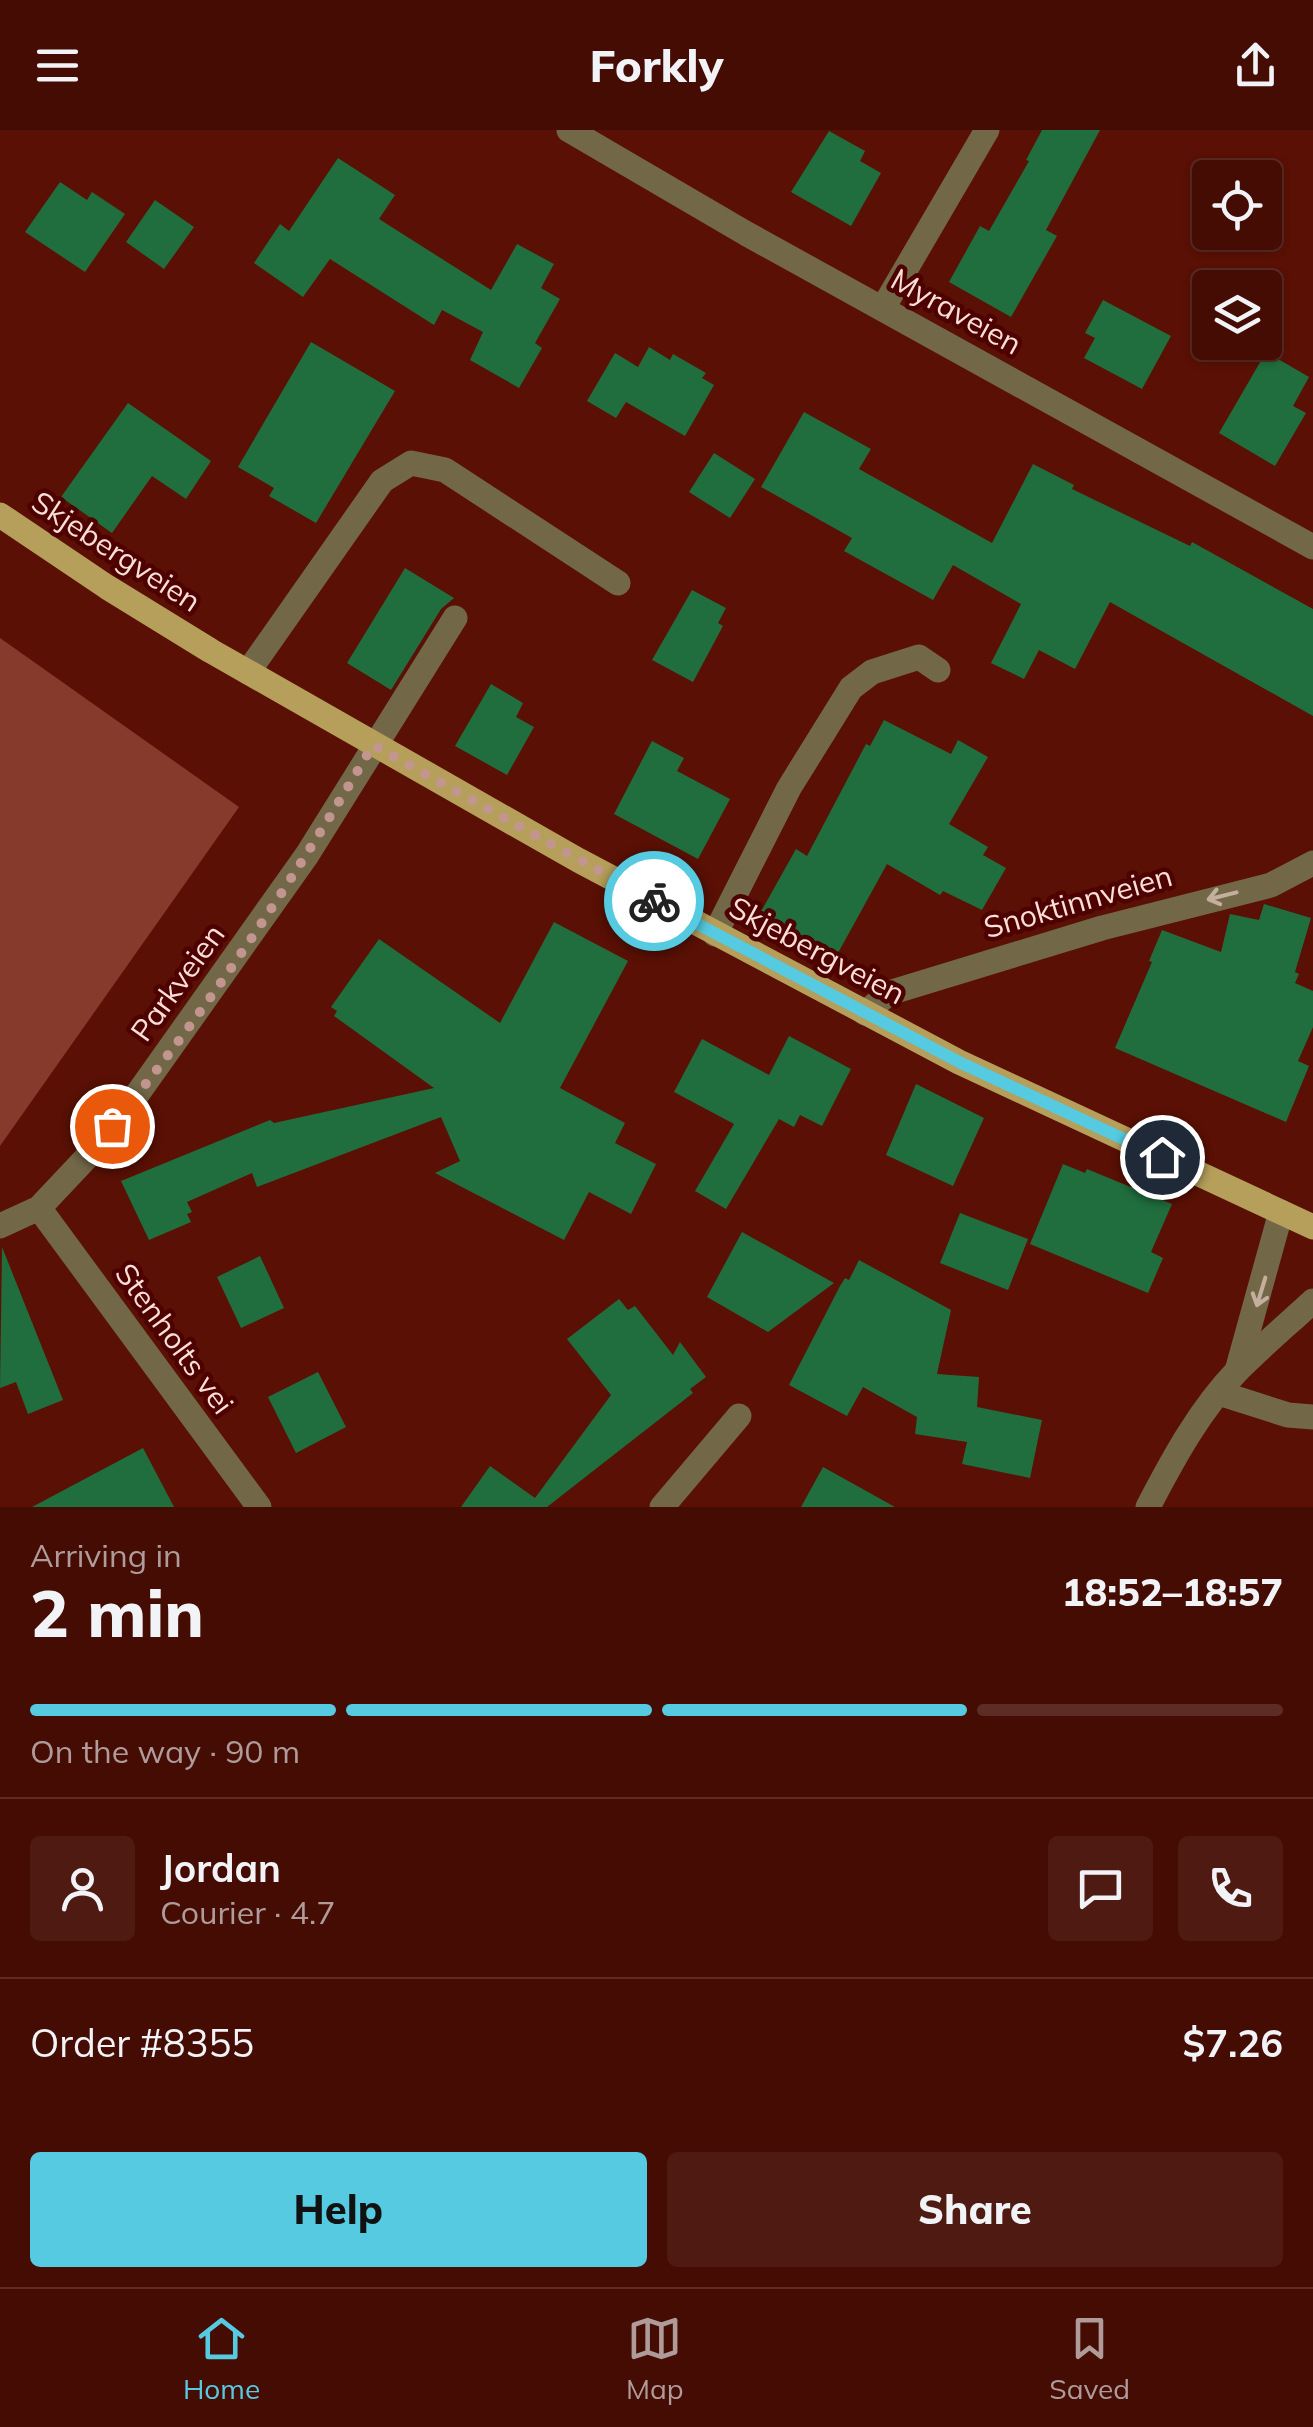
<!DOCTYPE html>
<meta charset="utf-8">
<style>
:root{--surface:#440c03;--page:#4e1a12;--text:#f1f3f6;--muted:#af9b9a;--line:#5c2c25;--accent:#55cae0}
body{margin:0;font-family:Mulish,sans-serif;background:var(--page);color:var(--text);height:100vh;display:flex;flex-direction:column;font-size:38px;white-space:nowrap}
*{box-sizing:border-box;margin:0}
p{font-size:32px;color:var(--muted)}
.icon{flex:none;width:55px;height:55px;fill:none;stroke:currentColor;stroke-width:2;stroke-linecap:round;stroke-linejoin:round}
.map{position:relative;height:1377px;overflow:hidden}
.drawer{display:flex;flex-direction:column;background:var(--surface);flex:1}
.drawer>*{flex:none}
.fabs{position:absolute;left:1192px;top:30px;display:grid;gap:20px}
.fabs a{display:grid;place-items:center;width:90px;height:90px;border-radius:10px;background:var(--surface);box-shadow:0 2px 8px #0004,0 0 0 2px var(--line);font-size:50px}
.pin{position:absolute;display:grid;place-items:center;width:85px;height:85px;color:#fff;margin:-42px;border:5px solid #fff;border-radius:50%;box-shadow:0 2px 10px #0007}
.courier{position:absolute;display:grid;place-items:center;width:100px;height:100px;margin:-50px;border:8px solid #55cae0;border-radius:50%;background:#fff;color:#222;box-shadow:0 2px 12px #0007}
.overview em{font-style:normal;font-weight:800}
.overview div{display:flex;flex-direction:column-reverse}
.overview{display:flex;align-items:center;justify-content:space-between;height:170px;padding:0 30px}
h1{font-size:65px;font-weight:800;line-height:75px}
.bar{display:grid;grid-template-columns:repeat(4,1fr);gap:15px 10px;align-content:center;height:120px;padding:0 30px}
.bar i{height:12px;border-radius:8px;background:var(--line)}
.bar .on{background:var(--accent)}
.bar p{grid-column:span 4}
.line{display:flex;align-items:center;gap:25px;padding:0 30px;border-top:2px solid var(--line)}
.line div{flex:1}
.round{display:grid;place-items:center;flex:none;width:105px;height:105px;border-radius:10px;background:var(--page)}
.primary-button{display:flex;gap:20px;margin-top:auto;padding:20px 30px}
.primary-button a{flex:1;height:115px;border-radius:10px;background:var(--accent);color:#111;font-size:40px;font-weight:800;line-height:115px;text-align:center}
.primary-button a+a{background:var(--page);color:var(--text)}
header{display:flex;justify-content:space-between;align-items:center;height:130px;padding:0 30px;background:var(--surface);font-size:45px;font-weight:800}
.dock{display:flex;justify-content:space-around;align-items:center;height:140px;border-top:2px solid var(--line);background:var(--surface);font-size:28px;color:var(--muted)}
.dock a{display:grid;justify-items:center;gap:5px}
.dock .on{color:var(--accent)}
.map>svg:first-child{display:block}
.green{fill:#863a2c}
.building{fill:#206e3e}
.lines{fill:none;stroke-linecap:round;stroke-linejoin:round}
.minor{stroke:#726848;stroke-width:25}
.major{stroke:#b59f5b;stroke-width:25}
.oneway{stroke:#c4af9e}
.done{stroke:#c2968e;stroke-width:10;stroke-dasharray:0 18}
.route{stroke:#55cae0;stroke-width:12}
.labels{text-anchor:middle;stroke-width:9;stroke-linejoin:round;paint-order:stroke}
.street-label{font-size:30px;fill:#faded8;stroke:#4e0200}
</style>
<header><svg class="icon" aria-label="menu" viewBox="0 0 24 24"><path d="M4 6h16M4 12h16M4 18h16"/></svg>Forkly<svg class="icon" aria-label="share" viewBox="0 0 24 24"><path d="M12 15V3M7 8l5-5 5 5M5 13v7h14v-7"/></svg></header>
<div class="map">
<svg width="1313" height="1377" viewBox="0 0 1313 1377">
<rect width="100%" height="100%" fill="#5a1004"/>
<!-- green -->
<polygon class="green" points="0,508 239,677 0,1016"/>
<!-- building -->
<g class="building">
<polygon points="1042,0 1100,0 1046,100 1057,106 1011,187 949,152 980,96 989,101 1029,31 1026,30"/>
<polygon points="829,1 865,21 860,31 881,43 851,96 791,62"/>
<polygon points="338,28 395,65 379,89 491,160 517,114 554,134 541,158 560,169 535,213 542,218 519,258 470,230 483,202 442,180 434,195 330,129 303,167 254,133 280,94 289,101"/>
<polygon points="60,52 87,70 92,62 125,84 85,142 25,102"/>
<polygon points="155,70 194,97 164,139 126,112"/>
<polygon points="1103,170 1171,206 1142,259 1084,228 1095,208 1085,203"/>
<polygon points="311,212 395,261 316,393 269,366 274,358 238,337"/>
<polygon points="649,217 670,230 673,224 706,243 702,248 714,255 685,306 626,272 616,288 587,271 615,223 638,237"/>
<polygon points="1266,222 1309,247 1293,276 1306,283 1275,336 1219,303"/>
<polygon points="128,273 211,331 186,369 152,346 112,403 61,367"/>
<polygon points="804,282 871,319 859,339 992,413 1033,334 1074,355 1072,359 1190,416 1192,412 1313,479 1313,586 1110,472 1075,539 1039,520 1024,549 991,533 1021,474 953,435 933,470 844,421 852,408 761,357"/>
<polygon points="714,323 755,349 730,388 689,362"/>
<polygon points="405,438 454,468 441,479 391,560 347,533"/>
<polygon points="692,460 726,478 718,493 723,496 693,552 652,530"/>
<polygon points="491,554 523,573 516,587 534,597 507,645 455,616"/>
<polygon points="884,590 951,624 958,610 988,627 949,694 988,717 983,725 1006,738 982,780 943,761 940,765 887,734 838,823 818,811 816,816 759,785 796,719 807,726 866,614 870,616"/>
<polygon points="652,611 684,628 677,641 730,669 698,729 614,684"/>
<polygon points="1264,774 1311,788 1295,842 1299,844 1295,853 1313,861 1313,897 1298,931 1309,936 1286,992 1115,918 1152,832 1149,831 1162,800 1221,822 1230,784 1259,790"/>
<polygon points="554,792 628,831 560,958 625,993 615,1013 656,1034 631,1084 589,1062 564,1110 435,1043 460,1031 441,987 257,1057 252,1043 187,1072 192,1082 187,1084 191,1092 149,1110 121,1051 270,990 274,993 434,958 334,886 337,881 331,877 379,809 500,893"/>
<polygon points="789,906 851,939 822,996 800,985 794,997 779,989 726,1079 695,1061 734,994 674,962 702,909 769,945"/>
<polygon points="916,954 984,988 953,1056 886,1025"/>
<polygon points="1063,1034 1085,1043 1087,1039 1172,1074 1151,1122 1163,1128 1148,1163 1030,1114"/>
<polygon points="960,1083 1028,1109 1008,1160 940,1133"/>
<polygon points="742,1102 834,1153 768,1202 707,1167"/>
<polygon points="2,1117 63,1270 28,1284 16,1252 0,1258"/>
<polygon points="260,1126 284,1178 241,1198 217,1147"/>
<polygon points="859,1130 951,1180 937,1244 979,1247 977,1277 1042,1290 1030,1348 962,1334 967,1312 915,1304 917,1287 863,1257 847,1286 789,1255 840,1156 845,1148 849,1150"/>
<polygon points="619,1169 628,1180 635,1176 673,1225 680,1212 706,1247 690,1259 693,1263 547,1377 461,1377 490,1336 535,1368 611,1265 567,1209"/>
<polygon points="318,1242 346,1297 296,1323 268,1267"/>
<polygon points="143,1318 174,1377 32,1377"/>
<polygon points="823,1337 895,1377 801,1377"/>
</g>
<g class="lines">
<!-- minor -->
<g class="minor">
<polyline points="569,0 747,104 1313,417"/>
<polyline points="883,178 987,0"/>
<polyline points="248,542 382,351 411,333 445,340 618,453"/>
<polyline points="715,804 789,658 851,558 872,542 919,527 938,540"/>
<polyline points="865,883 889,863 1102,798 1271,755 1313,733"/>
<polyline points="39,1078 259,1377"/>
<polyline points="0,1096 39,1078 88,1026 136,966 307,725 455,488"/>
<polyline points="1237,1241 1281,1082"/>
<polyline points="1219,1263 1288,1285 1313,1287"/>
<polyline points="662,1377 739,1286"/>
<path d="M1148,1377c25,-48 52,-98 90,-137 24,-24 50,-46 75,-69"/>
</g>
<!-- major -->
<polyline class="major" points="0,385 107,457 211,521 578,730 959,932 1313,1097"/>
</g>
<!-- one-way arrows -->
<defs><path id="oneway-shaft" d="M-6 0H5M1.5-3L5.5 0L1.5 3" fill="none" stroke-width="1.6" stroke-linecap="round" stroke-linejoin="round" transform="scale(2.5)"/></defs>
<g class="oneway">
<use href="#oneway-shaft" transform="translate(1222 766) rotate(166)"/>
<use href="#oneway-shaft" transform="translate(1261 1162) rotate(107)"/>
</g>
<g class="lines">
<!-- done -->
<path class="done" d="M112,996c98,-119 183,-249 261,-381l281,156"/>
<!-- route -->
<polyline class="route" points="654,771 959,932 1162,1027"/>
</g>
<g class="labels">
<!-- street labels -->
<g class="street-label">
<text transform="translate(956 182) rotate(29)" y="10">Myraveien</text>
<text transform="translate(116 422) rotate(33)" y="10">Skjebergveien</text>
<text transform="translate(1078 772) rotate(-16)" y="10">Snoktinnveien</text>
<text transform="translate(817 821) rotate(28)" y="10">Skjebergveien</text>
<text transform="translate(178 853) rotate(-54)" y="10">Parkveien</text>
<text transform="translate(174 1209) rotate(54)" y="10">Stenholts vei</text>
</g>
</g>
</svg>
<div class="fabs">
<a><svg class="icon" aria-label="locate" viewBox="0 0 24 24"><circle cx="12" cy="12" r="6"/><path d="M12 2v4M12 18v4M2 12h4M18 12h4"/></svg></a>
<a><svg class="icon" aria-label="layers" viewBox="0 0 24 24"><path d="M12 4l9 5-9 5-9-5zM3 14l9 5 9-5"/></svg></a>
</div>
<div class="pin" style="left:112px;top:996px;background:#ea580c"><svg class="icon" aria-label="bag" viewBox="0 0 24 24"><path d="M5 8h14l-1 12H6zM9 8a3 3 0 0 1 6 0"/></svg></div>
<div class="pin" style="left:1162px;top:1027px;background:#1f2937"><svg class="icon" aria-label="home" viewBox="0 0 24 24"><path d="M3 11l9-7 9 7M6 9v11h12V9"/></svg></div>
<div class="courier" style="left:654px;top:771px"><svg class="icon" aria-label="bike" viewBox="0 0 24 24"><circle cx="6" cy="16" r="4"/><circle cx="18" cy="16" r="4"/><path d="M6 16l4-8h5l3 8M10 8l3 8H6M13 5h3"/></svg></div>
</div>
<section class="drawer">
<div class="overview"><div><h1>2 min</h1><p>Arriving in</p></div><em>18:52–18:57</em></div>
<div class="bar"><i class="on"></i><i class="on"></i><i class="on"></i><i></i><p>On the way · 90 m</p></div>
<div class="line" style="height:180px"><a class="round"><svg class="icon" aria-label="person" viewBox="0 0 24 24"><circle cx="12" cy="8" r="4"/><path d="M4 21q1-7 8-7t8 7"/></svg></a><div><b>Jordan</b><p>Courier · 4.7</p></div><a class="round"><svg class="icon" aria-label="chat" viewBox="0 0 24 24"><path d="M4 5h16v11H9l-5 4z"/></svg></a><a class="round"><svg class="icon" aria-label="phone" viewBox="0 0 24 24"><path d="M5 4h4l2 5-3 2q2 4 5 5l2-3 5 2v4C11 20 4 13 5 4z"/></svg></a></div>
<div class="line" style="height:130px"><div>Order #8355</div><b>$7.26</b></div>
<div class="primary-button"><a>Help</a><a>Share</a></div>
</section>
<nav class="dock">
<a class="on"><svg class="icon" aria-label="home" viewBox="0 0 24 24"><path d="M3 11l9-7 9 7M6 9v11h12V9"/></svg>Home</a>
<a><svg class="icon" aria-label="map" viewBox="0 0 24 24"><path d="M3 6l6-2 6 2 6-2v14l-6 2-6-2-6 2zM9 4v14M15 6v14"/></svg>Map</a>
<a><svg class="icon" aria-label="saved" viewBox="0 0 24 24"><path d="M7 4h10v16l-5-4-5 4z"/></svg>Saved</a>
</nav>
